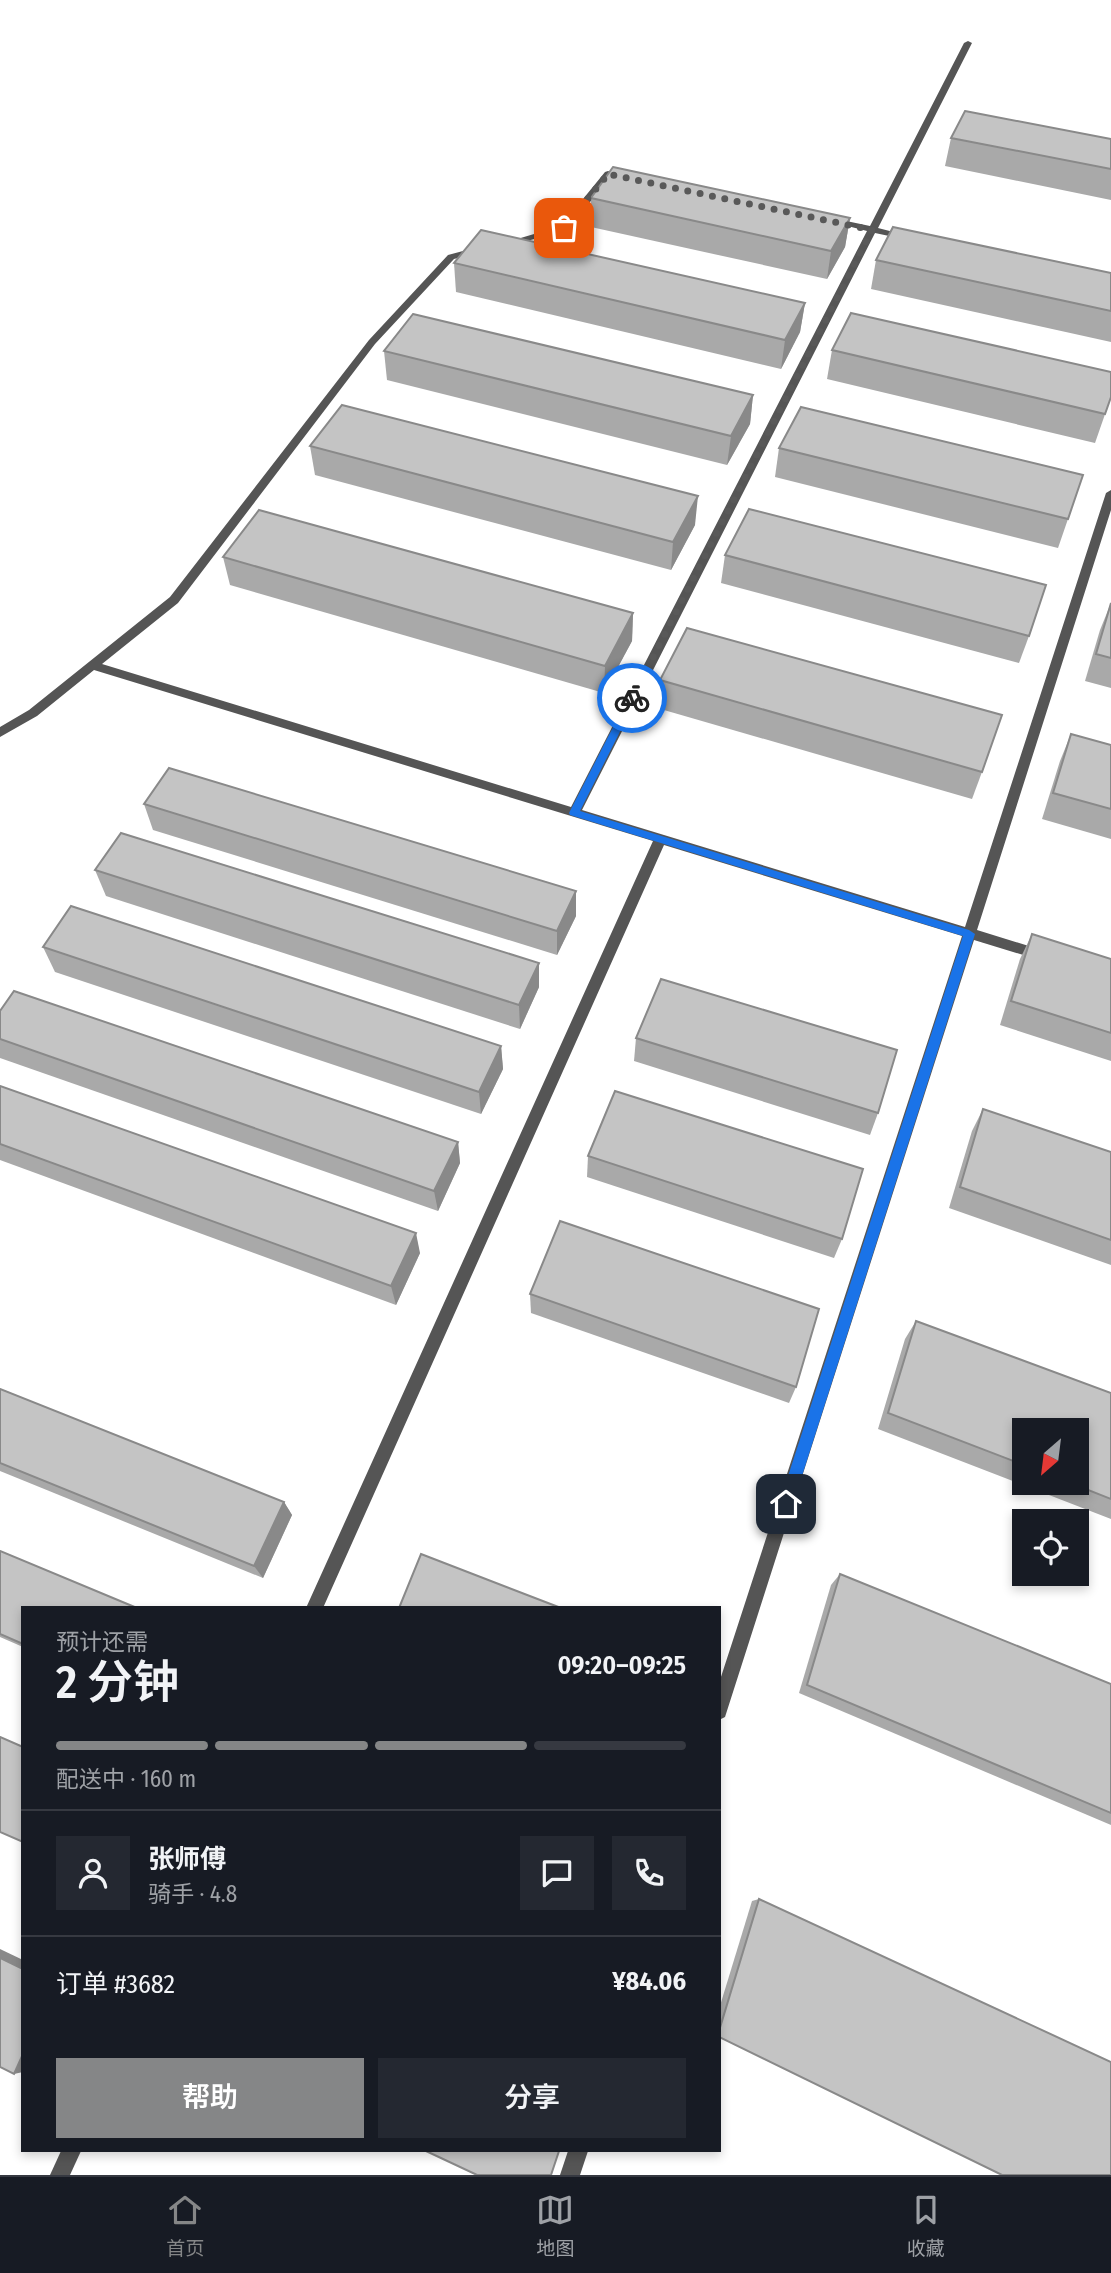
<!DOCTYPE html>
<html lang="zh">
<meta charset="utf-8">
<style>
:root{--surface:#171b24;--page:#242831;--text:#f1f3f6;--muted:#9ea1a6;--line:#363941;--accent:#858687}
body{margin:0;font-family:"Fira Sans Condensed","Noto Sans SC",sans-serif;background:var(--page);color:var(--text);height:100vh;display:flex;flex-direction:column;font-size:26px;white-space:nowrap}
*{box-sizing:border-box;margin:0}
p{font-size:23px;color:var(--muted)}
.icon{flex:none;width:38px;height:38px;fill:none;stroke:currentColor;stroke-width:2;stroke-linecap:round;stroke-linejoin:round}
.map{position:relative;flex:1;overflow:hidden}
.drawer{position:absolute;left:21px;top:1606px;width:700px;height:546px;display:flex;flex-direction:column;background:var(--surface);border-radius:0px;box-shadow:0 4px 10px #0003}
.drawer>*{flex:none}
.needle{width:46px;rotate:208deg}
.buttons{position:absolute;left:1012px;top:1418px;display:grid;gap:14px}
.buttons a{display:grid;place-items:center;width:77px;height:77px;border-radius:0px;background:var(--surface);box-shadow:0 4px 10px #0003;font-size:35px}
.pin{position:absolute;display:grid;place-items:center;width:60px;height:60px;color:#fff;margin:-30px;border-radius:14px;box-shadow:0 4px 10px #0006}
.courier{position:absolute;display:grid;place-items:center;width:70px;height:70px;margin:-35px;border:5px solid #1a73e8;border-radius:50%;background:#fff;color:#222;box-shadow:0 2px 9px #0007}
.headline em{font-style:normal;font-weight:600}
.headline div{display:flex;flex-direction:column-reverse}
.headline{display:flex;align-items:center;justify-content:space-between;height:119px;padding:0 35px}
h1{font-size:46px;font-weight:600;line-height:52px}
.bar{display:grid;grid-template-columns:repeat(4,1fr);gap:10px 7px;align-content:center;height:84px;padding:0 35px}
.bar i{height:9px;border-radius:5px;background:var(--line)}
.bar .active{background:var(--accent)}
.bar p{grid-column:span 4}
.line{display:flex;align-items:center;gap:18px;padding:0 35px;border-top:2px solid var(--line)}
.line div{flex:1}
.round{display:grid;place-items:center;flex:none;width:74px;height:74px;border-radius:0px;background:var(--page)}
.primary-button{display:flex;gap:14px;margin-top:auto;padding:14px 35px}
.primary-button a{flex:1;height:80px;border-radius:0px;background:var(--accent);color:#fff;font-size:28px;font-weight:600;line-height:80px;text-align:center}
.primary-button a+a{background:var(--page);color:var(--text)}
.tabs{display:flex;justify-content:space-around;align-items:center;height:98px;border-top:2px solid var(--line);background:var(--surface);font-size:19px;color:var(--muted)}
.tabs a{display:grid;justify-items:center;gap:4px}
.tabs .active{color:var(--accent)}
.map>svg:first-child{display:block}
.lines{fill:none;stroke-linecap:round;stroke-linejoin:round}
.street{fill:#555;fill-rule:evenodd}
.wall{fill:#a9a9a9;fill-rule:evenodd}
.shaded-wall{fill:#898989}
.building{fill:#c4c4c4;stroke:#898989;stroke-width:2}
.route{fill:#1a73e8}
.done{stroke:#595959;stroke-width:7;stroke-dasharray:0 12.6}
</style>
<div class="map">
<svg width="1111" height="2175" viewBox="0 0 1111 2175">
<rect width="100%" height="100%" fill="#fff"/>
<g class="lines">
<!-- street -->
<g class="street">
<polygon points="968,41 972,43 878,228 913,237 908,240 875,233 582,810 965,927 1106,493 1111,490 1111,510 977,930 1048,952 1050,956 1043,961 974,940 725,1717 719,1720 719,1683 962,936 664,845 323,1608 306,1608 653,841 94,670 37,716 0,737 0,727 29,710 170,597 369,340 448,255 478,247 481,248 481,252 454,259 375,344 178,603 102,664 571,807 867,231 828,221 832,218 870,226 964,43"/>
<polygon points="608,171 631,177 627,180 610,177 567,230 505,247 500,244 561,226 605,172"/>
<polygon points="61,2151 81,2151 70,2175 50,2175"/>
<polygon points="568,2151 588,2151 580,2175 560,2175"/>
</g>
</g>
<!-- wall -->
<g class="wall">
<polygon points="951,138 1111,139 1111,200 945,166"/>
<polygon points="591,198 850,218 845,247 827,279 591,227"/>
<polygon points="876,260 1111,273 1111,342 871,289"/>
<polygon points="454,263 805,303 800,332 781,369 456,292"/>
<polygon points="832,350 1111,397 1095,443 827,379"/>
<polygon points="384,351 753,395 750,424 727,465 387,380"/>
<polygon points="310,446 695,525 671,570 315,475"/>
<polygon points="779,448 1068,519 1058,548 775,477"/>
<polygon points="725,555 1029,636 1019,663 721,583"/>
<polygon points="223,557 633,613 632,641 604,693 230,585"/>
<polygon points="1111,603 1111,688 1085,681 1100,630"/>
<polygon points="660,680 982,772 972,799 657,708"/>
<polygon points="1071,734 1111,745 1111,839 1042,819 1060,761"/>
<polygon points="144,804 576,891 576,916 557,955 153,830"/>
<polygon points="95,870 539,987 520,1029 106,896"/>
<polygon points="1032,934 1111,959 1111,1061 1000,1025 1020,959"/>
<polygon points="43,947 501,1046 503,1069 481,1114 55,972"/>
<polygon points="0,1011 458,1142 460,1163 438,1211 0,1058"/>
<polygon points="636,1038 878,1113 870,1135 634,1061"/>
<polygon points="0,1086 420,1253 396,1305 0,1160"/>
<polygon points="983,1109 1111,1152 1111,1265 949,1208 972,1131"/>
<polygon points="588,1156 842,1239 834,1258 587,1177"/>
<polygon points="530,1294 796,1387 789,1403 531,1313"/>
<path d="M916,1321l195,72v126l-233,-90 27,-90zM1024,1430l52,52h-52z"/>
<polygon points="0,1389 284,1502 292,1515 263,1578 0,1471"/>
<polygon points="0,1551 23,1608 23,1647 0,1637"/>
<polygon points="840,1574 1111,1684 1111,1825 799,1693 831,1585"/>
<polygon points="759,1899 719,2037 719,2009 752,1901"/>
</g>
<!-- shaded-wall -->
<g class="shaded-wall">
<polygon points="850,218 845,247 827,279 831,251"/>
<polygon points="805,303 800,332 781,369 785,340"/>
<polygon points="753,395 750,424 727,465 731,436"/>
<polygon points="698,496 695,525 671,570 673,542"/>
<polygon points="633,613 632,641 604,693 605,666"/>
<polygon points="576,891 576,916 557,955 557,931"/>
<polygon points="539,963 539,987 520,1029 519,1005"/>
<polygon points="501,1046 503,1069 481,1114 479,1092"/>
<polygon points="458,1142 460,1163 438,1211 434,1191"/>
<polygon points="416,1233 420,1253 396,1305 391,1286"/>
<polygon points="284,1502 292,1515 263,1578 254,1566"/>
<polygon points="0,1949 23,1960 23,1969 0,1958"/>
<polygon points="23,2054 23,2072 14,2074"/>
</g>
<!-- building -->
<g class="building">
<polygon points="965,111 1111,139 1111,169 951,138"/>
<polygon points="613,167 850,218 831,251 591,198"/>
<polygon points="893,227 1111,273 1111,311 876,260"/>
<polygon points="481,230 805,303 785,340 454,263"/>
<polygon points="851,313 1111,372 1111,397 1105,414 832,350"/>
<polygon points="413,314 753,395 731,436 384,351"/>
<polygon points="342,405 698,496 673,542 310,446"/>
<polygon points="801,407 1083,475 1068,519 779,448"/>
<polygon points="749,509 1046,585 1029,636 725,555"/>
<polygon points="259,510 633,613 605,666 223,557"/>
<polygon points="1111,603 1111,658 1096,654"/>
<polygon points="687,628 1002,715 982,772 660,680"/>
<polygon points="1071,734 1111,745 1111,809 1053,793"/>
<polygon points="169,768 576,891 557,931 144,804"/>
<polygon points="121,833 539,963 519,1005 95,870"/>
<polygon points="71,906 501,1046 479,1092 43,947"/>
<polygon points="1032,934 1111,959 1111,1033 1011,1001"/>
<polygon points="661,979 897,1050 878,1113 636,1038"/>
<polygon points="14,991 458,1142 434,1191 0,1039 0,1011"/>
<polygon points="0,1086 416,1233 391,1286 0,1144"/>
<polygon points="615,1091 863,1169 842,1239 588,1156"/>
<polygon points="983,1109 1111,1152 1111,1240 960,1187"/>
<polygon points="560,1221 819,1309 796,1387 530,1294"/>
<polygon points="916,1321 1111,1393 1111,1499 1068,1482 1076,1482 1076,1430 1024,1430 1024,1465 888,1413"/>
<polygon points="0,1389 284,1502 254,1566 0,1463"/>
<polygon points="0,1551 137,1608 23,1608 23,1644 0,1634"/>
<polygon points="421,1554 561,1608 399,1608"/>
<polygon points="840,1574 1111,1684 1111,1813 807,1685"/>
<polygon points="0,1737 23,1747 23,1842 0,1832"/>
<polygon points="759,1899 1111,2062 1111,2175 1002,2175 719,2037 719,2031"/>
<polygon points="0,1958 23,1969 23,2054 14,2074 0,2067"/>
<polygon points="426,2151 559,2151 551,2175 477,2175"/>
</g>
<!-- route -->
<polygon class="route" points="632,695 637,698 580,811 969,930 975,934 793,1504 786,1510 779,1504 963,936 570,815 569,813 628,698"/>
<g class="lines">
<!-- done -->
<polyline class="done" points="564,228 608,174 872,230 632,698"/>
</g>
</svg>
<div class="buttons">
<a><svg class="needle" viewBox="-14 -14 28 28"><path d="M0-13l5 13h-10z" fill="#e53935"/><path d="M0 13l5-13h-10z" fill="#9ea1a6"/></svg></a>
<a><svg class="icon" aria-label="locate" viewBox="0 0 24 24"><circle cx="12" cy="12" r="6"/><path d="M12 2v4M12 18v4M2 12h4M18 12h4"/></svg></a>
</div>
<div class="pin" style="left:564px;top:228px;background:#ea580c"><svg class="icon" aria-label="bag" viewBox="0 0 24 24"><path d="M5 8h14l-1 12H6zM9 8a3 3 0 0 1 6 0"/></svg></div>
<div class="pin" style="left:786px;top:1504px;background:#1f2937"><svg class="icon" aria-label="home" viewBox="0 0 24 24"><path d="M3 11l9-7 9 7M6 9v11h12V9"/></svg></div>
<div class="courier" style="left:632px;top:698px"><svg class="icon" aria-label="bike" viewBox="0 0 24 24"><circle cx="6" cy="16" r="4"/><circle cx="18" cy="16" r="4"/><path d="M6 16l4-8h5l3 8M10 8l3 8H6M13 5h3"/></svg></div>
<section class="drawer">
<div class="headline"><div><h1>2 分钟</h1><p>预计还需</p></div><em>09:20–09:25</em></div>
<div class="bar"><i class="active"></i><i class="active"></i><i class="active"></i><i></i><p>配送中 · 160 m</p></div>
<div class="line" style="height:126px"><a class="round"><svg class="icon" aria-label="person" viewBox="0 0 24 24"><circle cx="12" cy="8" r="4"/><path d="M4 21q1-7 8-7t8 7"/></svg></a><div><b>张师傅</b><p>骑手 · 4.8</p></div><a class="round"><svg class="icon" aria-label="chat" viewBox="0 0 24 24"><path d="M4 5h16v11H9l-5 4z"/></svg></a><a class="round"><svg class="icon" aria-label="phone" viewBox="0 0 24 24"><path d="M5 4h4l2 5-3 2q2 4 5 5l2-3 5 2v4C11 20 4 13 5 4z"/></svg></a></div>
<div class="line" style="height:91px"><div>订单 #3682</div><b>¥84.06</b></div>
<div class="primary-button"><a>帮助</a><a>分享</a></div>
</section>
</div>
<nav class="tabs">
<a class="active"><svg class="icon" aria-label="home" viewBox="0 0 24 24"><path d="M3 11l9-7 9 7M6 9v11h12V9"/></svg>首页</a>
<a><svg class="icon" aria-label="map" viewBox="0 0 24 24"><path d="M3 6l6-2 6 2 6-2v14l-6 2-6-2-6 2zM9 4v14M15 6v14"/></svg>地图</a>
<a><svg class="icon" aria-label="saved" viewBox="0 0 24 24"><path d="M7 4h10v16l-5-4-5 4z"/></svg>收藏</a>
</nav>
